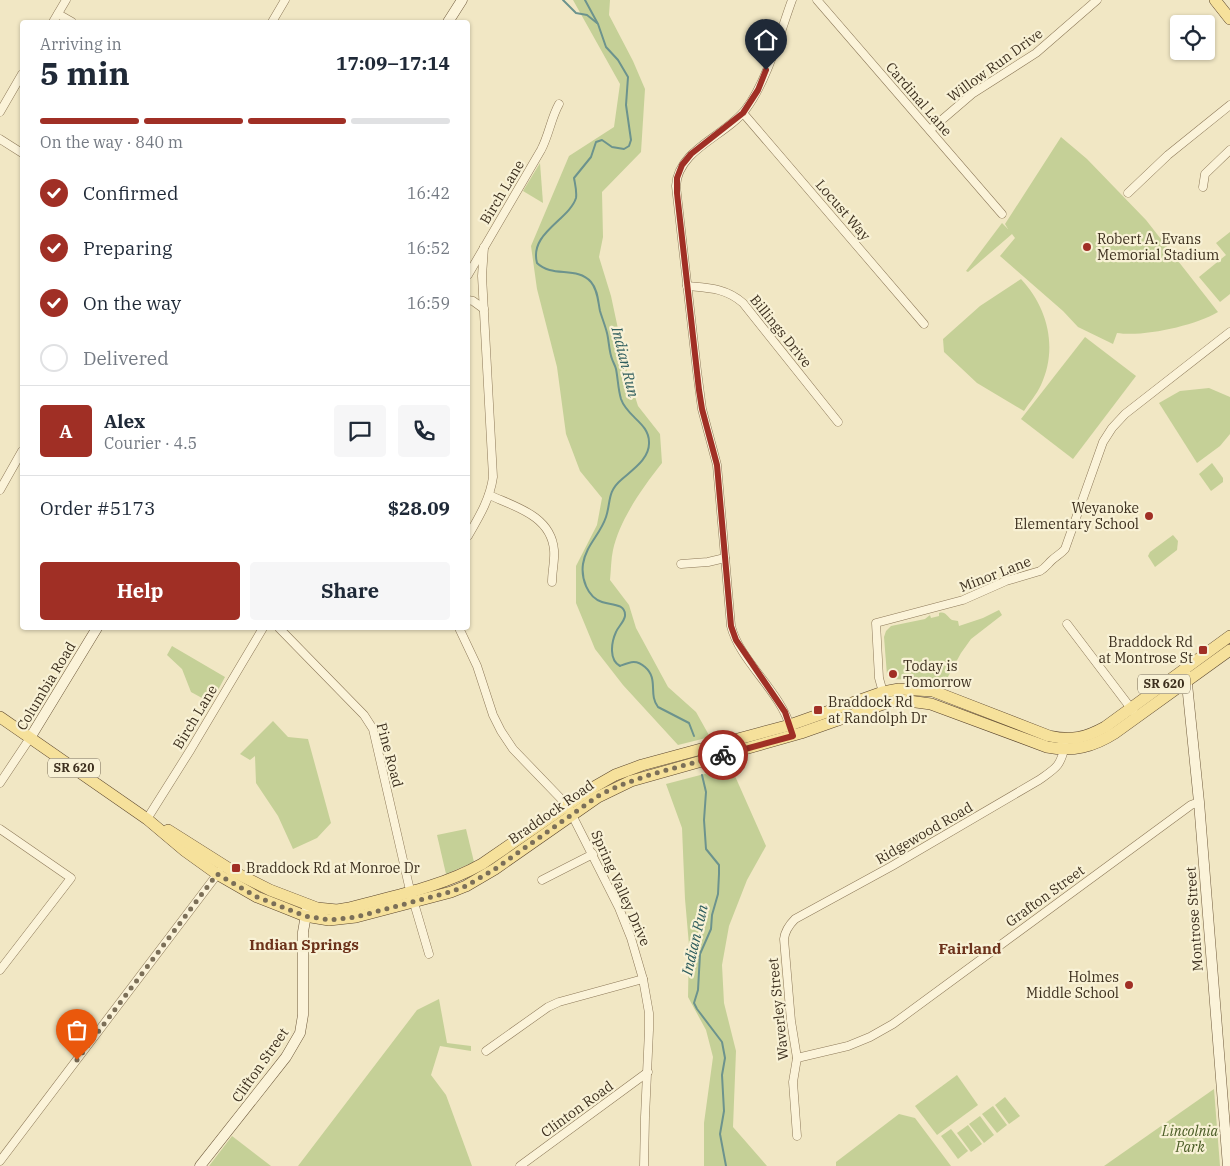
<!DOCTYPE html>
<meta charset="utf-8">
<style>
:root{--surface:#fff;--page:#f6f6f7;--text:#1f2937;--muted:#747a83;--line:#e0e1e3;--accent:#a02f25}
body{margin:0;font-family:"IBM Plex Serif",serif;background:var(--page);color:var(--text);height:100vh;display:flex;flex-direction:column;font-size:19px;white-space:nowrap}
*{box-sizing:border-box;margin:0}
p{font-size:16px;color:var(--muted)}
.icon{flex:none;width:28px;height:28px;fill:none;stroke:currentColor;stroke-width:2;stroke-linecap:round;stroke-linejoin:round}
.map{position:relative;flex:1;overflow:hidden}
.side{position:absolute;left:20px;top:20px;width:450px;height:610px;display:flex;flex-direction:column;background:var(--surface);border-radius:5px;box-shadow:0 1px 4px #0004}
.side>*{flex:none}
.tools{position:absolute;left:1170px;top:15px;display:grid;gap:10px}
.tools a{display:grid;place-items:center;width:45px;height:45px;border-radius:5px;background:var(--surface);box-shadow:0 1px 4px #0004;font-size:25px}
.pin{position:absolute;display:grid;place-items:center;width:42px;height:42px;color:#fff;margin:-51px -21px;border-radius:50% 50% 50% 0;rotate:-45deg;box-shadow:0 0 5px #0007}
.pin .icon{rotate:45deg}
.courier{position:absolute;display:grid;place-items:center;width:50px;height:50px;margin:-25px;border:4px solid #a02f25;border-radius:50%;background:#fff;color:#222;box-shadow:0 1px 6px #0007}
.overview em{font-style:normal;font-weight:700}
.overview div{display:flex;flex-direction:column-reverse}
.overview{display:flex;align-items:center;justify-content:space-between;height:85px;padding:0 20px}
h1{font-size:32px;font-weight:700;line-height:38px}
.bar{display:grid;grid-template-columns:repeat(4,1fr);gap:8px 5px;align-content:center;height:60px;padding:0 20px}
.bar i{height:6px;border-radius:4px;background:var(--line)}
.bar .current{background:var(--accent)}
.bar p{grid-column:span 4}
.line{display:flex;align-items:center;gap:12px;padding:0 20px;border-top:1px solid var(--line)}
.line div{flex:1}
.round{display:grid;place-items:center;flex:none;width:52px;height:52px;border-radius:5px;background:var(--page)}
ol{padding:0 20px;list-style:none}
li{display:flex;align-items:center;gap:15px;height:55px}
li p{margin-inline-start:auto}
li .icon{padding:5px;border-radius:50%;background:var(--accent);color:#fff;stroke-width:4}
li:last-child{color:var(--muted)}
li i{width:28px;height:28px;border:2px solid var(--line);border-radius:50%}
.primary-button{display:flex;gap:10px;margin-top:auto;padding:10px 20px}
.primary-button a{flex:1;height:58px;border-radius:5px;background:var(--accent);color:#fff;font-size:20px;font-weight:700;line-height:58px;text-align:center}
.primary-button a+a{background:var(--page);color:var(--text)}
.map>svg:first-child{display:block}
.green{fill:#c5d097}
.lines{fill:none;stroke-linecap:round;stroke-linejoin:round}
.stream{stroke:#6c938d;stroke-width:2}
.street-casing{stroke:#8d7959;stroke-width:9}
.secondary-casing{stroke:#6f5a3c;stroke-width:11}
.primary-casing{stroke:#5b462e;stroke-width:12}
.street{stroke:#fbf3d9;stroke-width:8}
.secondary{stroke:#fbf3d9;stroke-width:10}
.primary{stroke:#f6e19b;stroke-width:11}
.done{stroke:#7b6f58;stroke-width:5;stroke-dasharray:0 9}
.route{stroke:#a02f25;stroke-width:6}
.poi-dot{fill:#a02f25;stroke:#f8f1d5;stroke-width:2}
.labels{text-anchor:middle;stroke-width:4.5;stroke-linejoin:round;paint-order:stroke}
.shield{fill:#f8f1d5;stroke:#746955;stroke-width:1}
.shield-label{font-size:12px;font-weight:bold;fill:#3c2f1e}
.street-label{font-size:14px;fill:#3c2f1e;stroke:#f8f1d5}
.poi-label{font-size:14px;fill:#3c2f1e;stroke:#f8f1d5;text-anchor:start}
.park-label{font-size:14px;font-style:italic;fill:#485a23;stroke:#f8f1d5}
.water-label{font-size:15px;font-style:italic;fill:#2d5c5d;stroke:#f8f1d5}
.neighbourhood-label{font-size:15px;font-weight:bold;fill:#6c321b;stroke:#f8f1d5}
</style>
<div class="map">
<svg width="1230" height="1166" viewBox="0 0 1230 1166">
<rect width="100%" height="100%" fill="#f1e7c4"/>
<!-- green -->
<g class="green">
<path d="M573,0h37l-1,15 24,46 12,28 -4,63 -39,40 1,45 -4,20 12,39 16,75 11,35 22,28 2,29c-19,24 -42,56 -49,87 -2,9 -2,20 -3,30l19,25 7,23 32,59 28,25 14,25 -32,8 -55,-60 -28,-36 -19,-46v-37l21,-41 5,-27 -22,-27 -14,-37 -9,-67 -20,-78 -6,-43 38,-90 45,-29 6,-43z"/>
<path d="M1061,137l26,22 59,61 72,92c-24,14 -74,25 -101,21l-4,11 -35,-17 -15,-16 -63,-55 15,-18 -3,-4 -44,38 -2,-1 36,-48 6,6 -3,-5z"/>
<polygon points="540,163 543,203 523,191"/>
<polygon points="1230,232 1230,294 1220,302 1199,277 1226,255 1216,243"/>
<path d="M1021,279c27,29 37,69 20,106 -4,9 -12,18 -17,26l-47,-28 -33,-31 -1,-13 37,-33z"/>
<polygon points="1085,337 1136,376 1073,459 1021,419"/>
<polygon points="1209,388 1230,397 1230,434 1220,446 1197,463 1159,403 1180,391"/>
<polygon points="1212,463 1223,478 1223,482 1211,491 1199,474"/>
<polygon points="1173,535 1178,541 1177,550 1155,567 1148,556 1150,552"/>
<path d="M999,610l3,5 -31,24 -10,14 -17,31 -20,-4 -34,-1 -3,-4 -3,-38 2,-6 5,-5 34,-7 5,-4 1,3 8,-2v-3c7,-2 7,3 13,7l6,1 1,5 24,-8z"/>
<polygon points="172,646 225,677 211,703 191,692 182,669 167,655"/>
<polygon points="273,721 288,737 308,739 331,823 317,838 293,849 278,816 256,783 255,756 250,760 240,754"/>
<polygon points="731,767 766,846 747,880 729,926 722,965 724,1003 736,1051 733,1127 767,1166 704,1166 704,1123 713,1057 706,1030 688,997 689,945 685,899 682,828 666,784"/>
<polygon points="466,829 474,862 446,874 437,835"/>
<polygon points="439,999 447,1043 471,1046 471,1051 440,1046 431,1075 446,1095 472,1166 298,1166 417,1010"/>
<polygon points="957,1075 978,1105 937,1135 915,1106"/>
<polygon points="1214,1089 1220,1166 1104,1166"/>
<polygon points="1005,1097 1020,1116 1009,1124 995,1105"/>
<polygon points="993,1106 1007,1125 997,1133 982,1114"/>
<polygon points="899,1114 915,1118 951,1166 836,1166 836,1162"/>
<polygon points="980,1116 994,1135 984,1143 969,1124"/>
<polygon points="968,1125 982,1144 971,1152 957,1133"/>
<polygon points="951,1129 968,1151 958,1159 941,1136"/>
<polygon points="232,1136 271,1166 209,1166"/>
</g>
<g class="lines">
<!-- stream -->
<g class="stream">
<polyline points="563,0 576,13 587,15 597,23"/>
<path d="M585,0l13,24 8,23 12,13 10,17 -2,28 5,35 -2,6 -5,3 -12,-2 -10,-7 -6,2 -5,15 -17,21c1,6 3,13 2,20 -7,22 -47,35 -39,65 15,15 40,3 54,19 7,8 7,20 9,29 2,7 5,14 7,22 2,8 2,18 5,26 1,3 3,6 4,10 2,10 2,20 5,30 6,18 28,24 28,43 1,17 -17,28 -28,38 -14,12 -10,22 -15,37 -6,18 -20,28 -23,47 -2,14 4,33 19,38 8,3 24,1 23,14 -1,6 -7,11 -9,16 -5,11 -7,28 4,34 10,-4 16,-7 25,1 14,12 3,27 13,40l31,16 5,13"/>
<polyline points="702,775 706,792 704,820 706,849 719,865 719,874 718,894 712,915 711,929 700,954 698,990 694,1003 697,1009 722,1042 725,1058 722,1075 724,1111 720,1134 726,1166"/>
</g>
<defs>
<g id="street">
<polyline points="817,0 1002,214"/>
<polyline points="58,14 72,22"/>
<polyline points="53,22 66,0"/>
<polyline points="272,22 285,0"/>
<polyline points="0,112 22,74"/>
<polyline points="743,113 924,324"/>
<polyline points="930,130 972,94 1036,53 1097,0"/>
<polyline points="0,139 22,153"/>
<polyline points="1203,187 1205,174 1230,150"/>
<polyline points="1128,193 1168,155 1230,105"/>
<path d="M468,275l73,-125c8,-15 10,-32 18,-46"/>
<path d="M687,286c22,2 39,2 56,17l95,119"/>
<polyline points="468,300 473,301 484,309"/>
<polyline points="0,490 22,451"/>
<path d="M489,495c27,12 62,21 65,55 1,10 -2,21 -2,32"/>
<path d="M468,536c11,-19 22,-37 25,-59l-11,-201 2,-29"/>
<polyline points="681,564 708,562 725,558"/>
<polyline points="1067,624 1133,711"/>
<polyline points="279,628 364,715 373,729 409,886 429,954"/>
<polyline points="459,628 477,666 493,715 501,731 513,749 567,805 619,908 631,938 643,979 649,1013 649,1030 645,1117 644,1166"/>
<path d="M884,696l-5,-18 -3,-55 87,-23 43,-19 34,-10c5,-3 7,-6 11,-10 5,-5 10,-7 14,-12l38,-107 9,-14 13,-14 105,-82"/>
<path d="M791,729c-11,-39 -51,-67 -60,-103l-14,-161 -15,-56 -5,-38 -21,-185c2,-37 50,-50 70,-77 21,-28 34,-76 46,-109"/>
<polyline points="0,783 30,738"/>
<polyline points="147,819 191,749 263,628"/>
<polyline points="0,829 71,878 0,970"/>
<polyline points="542,880 593,854"/>
<polyline points="486,1051 548,1007 559,1002 643,979"/>
<polyline points="797,1058 848,1046 870,1037 893,1024 1191,805 1199,802"/>
<path d="M797,1136l-4,-54 4,-24 -6,-37 -7,-82c1,-8 5,-14 11,-20l97,-53 147,-86c17,-12 21,-13 26,-34"/>
<polyline points="0,1161 219,872"/>
<polyline points="520,1166 648,1072"/>
</g>
<g id="secondary">
<polyline points="448,22 462,0"/>
<polyline points="1186,674 1199,802 1228,1166"/>
<polyline points="30,738 97,628"/>
<polyline points="200,1166 286,1057 300,1033 303,1015 303,932 307,909"/>
</g>
<g id="primary">
<polyline points="1215,0 1230,19"/>
<path d="M0,717l147,102 38,32 32,23 40,23 23,9 25,10 24,4 27,-3 95,-25 15,-6 29,-17 103,-72 33,-16 170,-48 85,-30 15,-3 30,4 116,43c26,5 46,0 68,-14l115,-83"/>
<path d="M168,830l68,43 34,17 47,18 20,2 12,-2c45,-12 92,-21 133,-44l112,-77 21,-12 27,-10 148,-40 93,-33 16,-3 34,2 116,45c23,5 36,2 56,-9l125,-91"/>
</g>
</defs>
<!-- street casing -->
<use href="#street" class="street-casing"/>
<!-- secondary casing -->
<use href="#secondary" class="secondary-casing"/>
<!-- primary casing -->
<use href="#primary" class="primary-casing"/>
<!-- street -->
<use href="#street" class="street"/>
<!-- secondary -->
<use href="#secondary" class="secondary"/>
<!-- primary -->
<use href="#primary" class="primary"/>
</g>
<g class="lines">
<!-- done -->
<path class="done" d="M77,1060l140,-186 40,23 48,19 25,4 26,-3 94,-25 16,-6 29,-17 103,-73c39,-21 83,-29 125,-41"/>
<!-- route -->
<polyline class="route" points="723,755 793,736 785,712 736,640 731,626 717,465 702,409 699,390 677,193 677,178 682,165 691,154 743,113 758,90 766,70"/>
</g>
<!-- markers -->
<g class="poi-dot">
<circle cx="1087" cy="247" r="5"/>
<circle cx="1149" cy="516" r="5"/>
<rect x="1198" y="645" width="10" height="10" rx="2.5"/>
<circle cx="893" cy="674" r="5"/>
<rect x="813" y="705" width="10" height="10" rx="2.5"/>
<rect x="231" y="863" width="10" height="10" rx="2.5"/>
<circle cx="1129" cy="985" r="5"/>
</g>
<g class="labels">
<!-- shield labels -->
<g class="shield">
<rect x="1138" y="674.5" width="52" height="19" rx="4"/>
<rect x="48" y="758.5" width="52" height="19" rx="4"/>
</g>
<g class="shield-label">
<text x="1164" y="688">SR 620</text>
<text x="74" y="772">SR 620</text>
</g>
<!-- street labels -->
<g class="street-label">
<text transform="translate(995 65) rotate(-36)" y="5">Willow Run Drive</text>
<text transform="translate(919 99) rotate(49)" y="5">Cardinal Lane</text>
<text transform="translate(502 192) rotate(-59)" y="5">Birch Lane</text>
<text transform="translate(843 210) rotate(49)" y="5">Locust Way</text>
<text transform="translate(781 331) rotate(51)" y="5">Billings Drive</text>
<text transform="translate(995 574) rotate(-21)" y="5">Minor Lane</text>
<text transform="translate(46 686) rotate(-59)" y="5">Columbia Road</text>
<text transform="translate(195 717) rotate(-59)" y="5">Birch Lane</text>
<text transform="translate(390 755) rotate(75)" y="5">Pine Road</text>
<text transform="translate(551 812) rotate(-35)" y="5">Braddock Road</text>
<text transform="translate(924 833) rotate(-30)" y="5">Ridgewood Road</text>
<text transform="translate(621 888) rotate(66)" y="5">Spring Valley Drive</text>
<text transform="translate(1045 896) rotate(-36)" y="5">Grafton Street</text>
<text transform="translate(1194 919) rotate(-94)" y="5">Montrose Street</text>
<text transform="translate(778 1009) rotate(-96)" y="5">Waverley Street</text>
<text transform="translate(260 1065) rotate(-55)" y="5">Clifton Street</text>
<text transform="translate(577 1109) rotate(-36)" y="5">Clinton Road</text>
</g>
<!-- poi labels -->
<g class="poi-label">
<text x="1097" y="244">Robert A. Evans<tspan x="1097" dy="16">Memorial Stadium</tspan></text>
<text x="1139" y="513" text-anchor="end">Weyanoke<tspan x="1139" dy="16">Elementary School</tspan></text>
<text x="1193" y="647" text-anchor="end">Braddock Rd<tspan x="1193" dy="16">at Montrose St</tspan></text>
<text x="903" y="671">Today is<tspan x="903" dy="16">Tomorrow</tspan></text>
<text x="828" y="707">Braddock Rd<tspan x="828" dy="16">at Randolph Dr</tspan></text>
<text x="246" y="873">Braddock Rd at Monroe Dr</text>
<text x="1119" y="982" text-anchor="end">Holmes<tspan x="1119" dy="16">Middle School</tspan></text>
</g>
<!-- park labels -->
<g class="park-label">
<text x="1190" y="1136">Lincolnia<tspan x="1190" dy="16">Park</tspan></text>
</g>
<!-- water labels -->
<g class="water-label">
<text transform="translate(625 362) rotate(76)" y="5">Indian Run</text>
<text transform="translate(695 940) rotate(-77)" y="5">Indian Run</text>
</g>
<!-- neighbourhood labels -->
<g class="neighbourhood-label">
<text x="304" y="950">Indian Springs</text>
<text x="970" y="954">Fairland</text>
</g>
</g>
</svg>
<div class="tools">
<a><svg class="icon" aria-label="locate" viewBox="0 0 24 24"><circle cx="12" cy="12" r="6"/><path d="M12 2v4M12 18v4M2 12h4M18 12h4"/></svg></a>
</div>
<div class="pin" style="left:77px;top:1060px;background:#ea580c"><svg class="icon" aria-label="bag" viewBox="0 0 24 24"><path d="M5 8h14l-1 12H6zM9 8a3 3 0 0 1 6 0"/></svg></div>
<div class="pin" style="left:766px;top:70px;background:#1f2937"><svg class="icon" aria-label="home" viewBox="0 0 24 24"><path d="M3 11l9-7 9 7M6 9v11h12V9"/></svg></div>
<div class="courier" style="left:723px;top:755px"><svg class="icon" aria-label="bike" viewBox="0 0 24 24"><circle cx="6" cy="16" r="4"/><circle cx="18" cy="16" r="4"/><path d="M6 16l4-8h5l3 8M10 8l3 8H6M13 5h3"/></svg></div>
<section class="side">
<div class="overview"><div><h1>5 min</h1><p>Arriving in</p></div><em>17:09–17:14</em></div>
<div class="bar"><i class="current"></i><i class="current"></i><i class="current"></i><i></i><p>On the way · 840 m</p></div>
<ol>
<li><svg class="icon" aria-label="check" viewBox="0 0 24 24"><path d="M5 12l5 5 9-10"/></svg>Confirmed<p>16:42</p></li>
<li><svg class="icon" aria-label="check" viewBox="0 0 24 24"><path d="M5 12l5 5 9-10"/></svg>Preparing<p>16:52</p></li>
<li><svg class="icon" aria-label="check" viewBox="0 0 24 24"><path d="M5 12l5 5 9-10"/></svg>On the way<p>16:59</p></li>
<li><i></i>Delivered</li>
</ol>
<div class="line" style="height:90px"><b class="round" style="background:var(--accent);color:#fff">A</b><div><b>Alex</b><p>Courier · 4.5</p></div><a class="round"><svg class="icon" aria-label="chat" viewBox="0 0 24 24"><path d="M4 5h16v11H9l-5 4z"/></svg></a><a class="round"><svg class="icon" aria-label="phone" viewBox="0 0 24 24"><path d="M5 4h4l2 5-3 2q2 4 5 5l2-3 5 2v4C11 20 4 13 5 4z"/></svg></a></div>
<div class="line" style="height:65px"><div>Order #5173</div><b>$28.09</b></div>
<div class="primary-button"><a>Help</a><a>Share</a></div>
</section>
</div>
